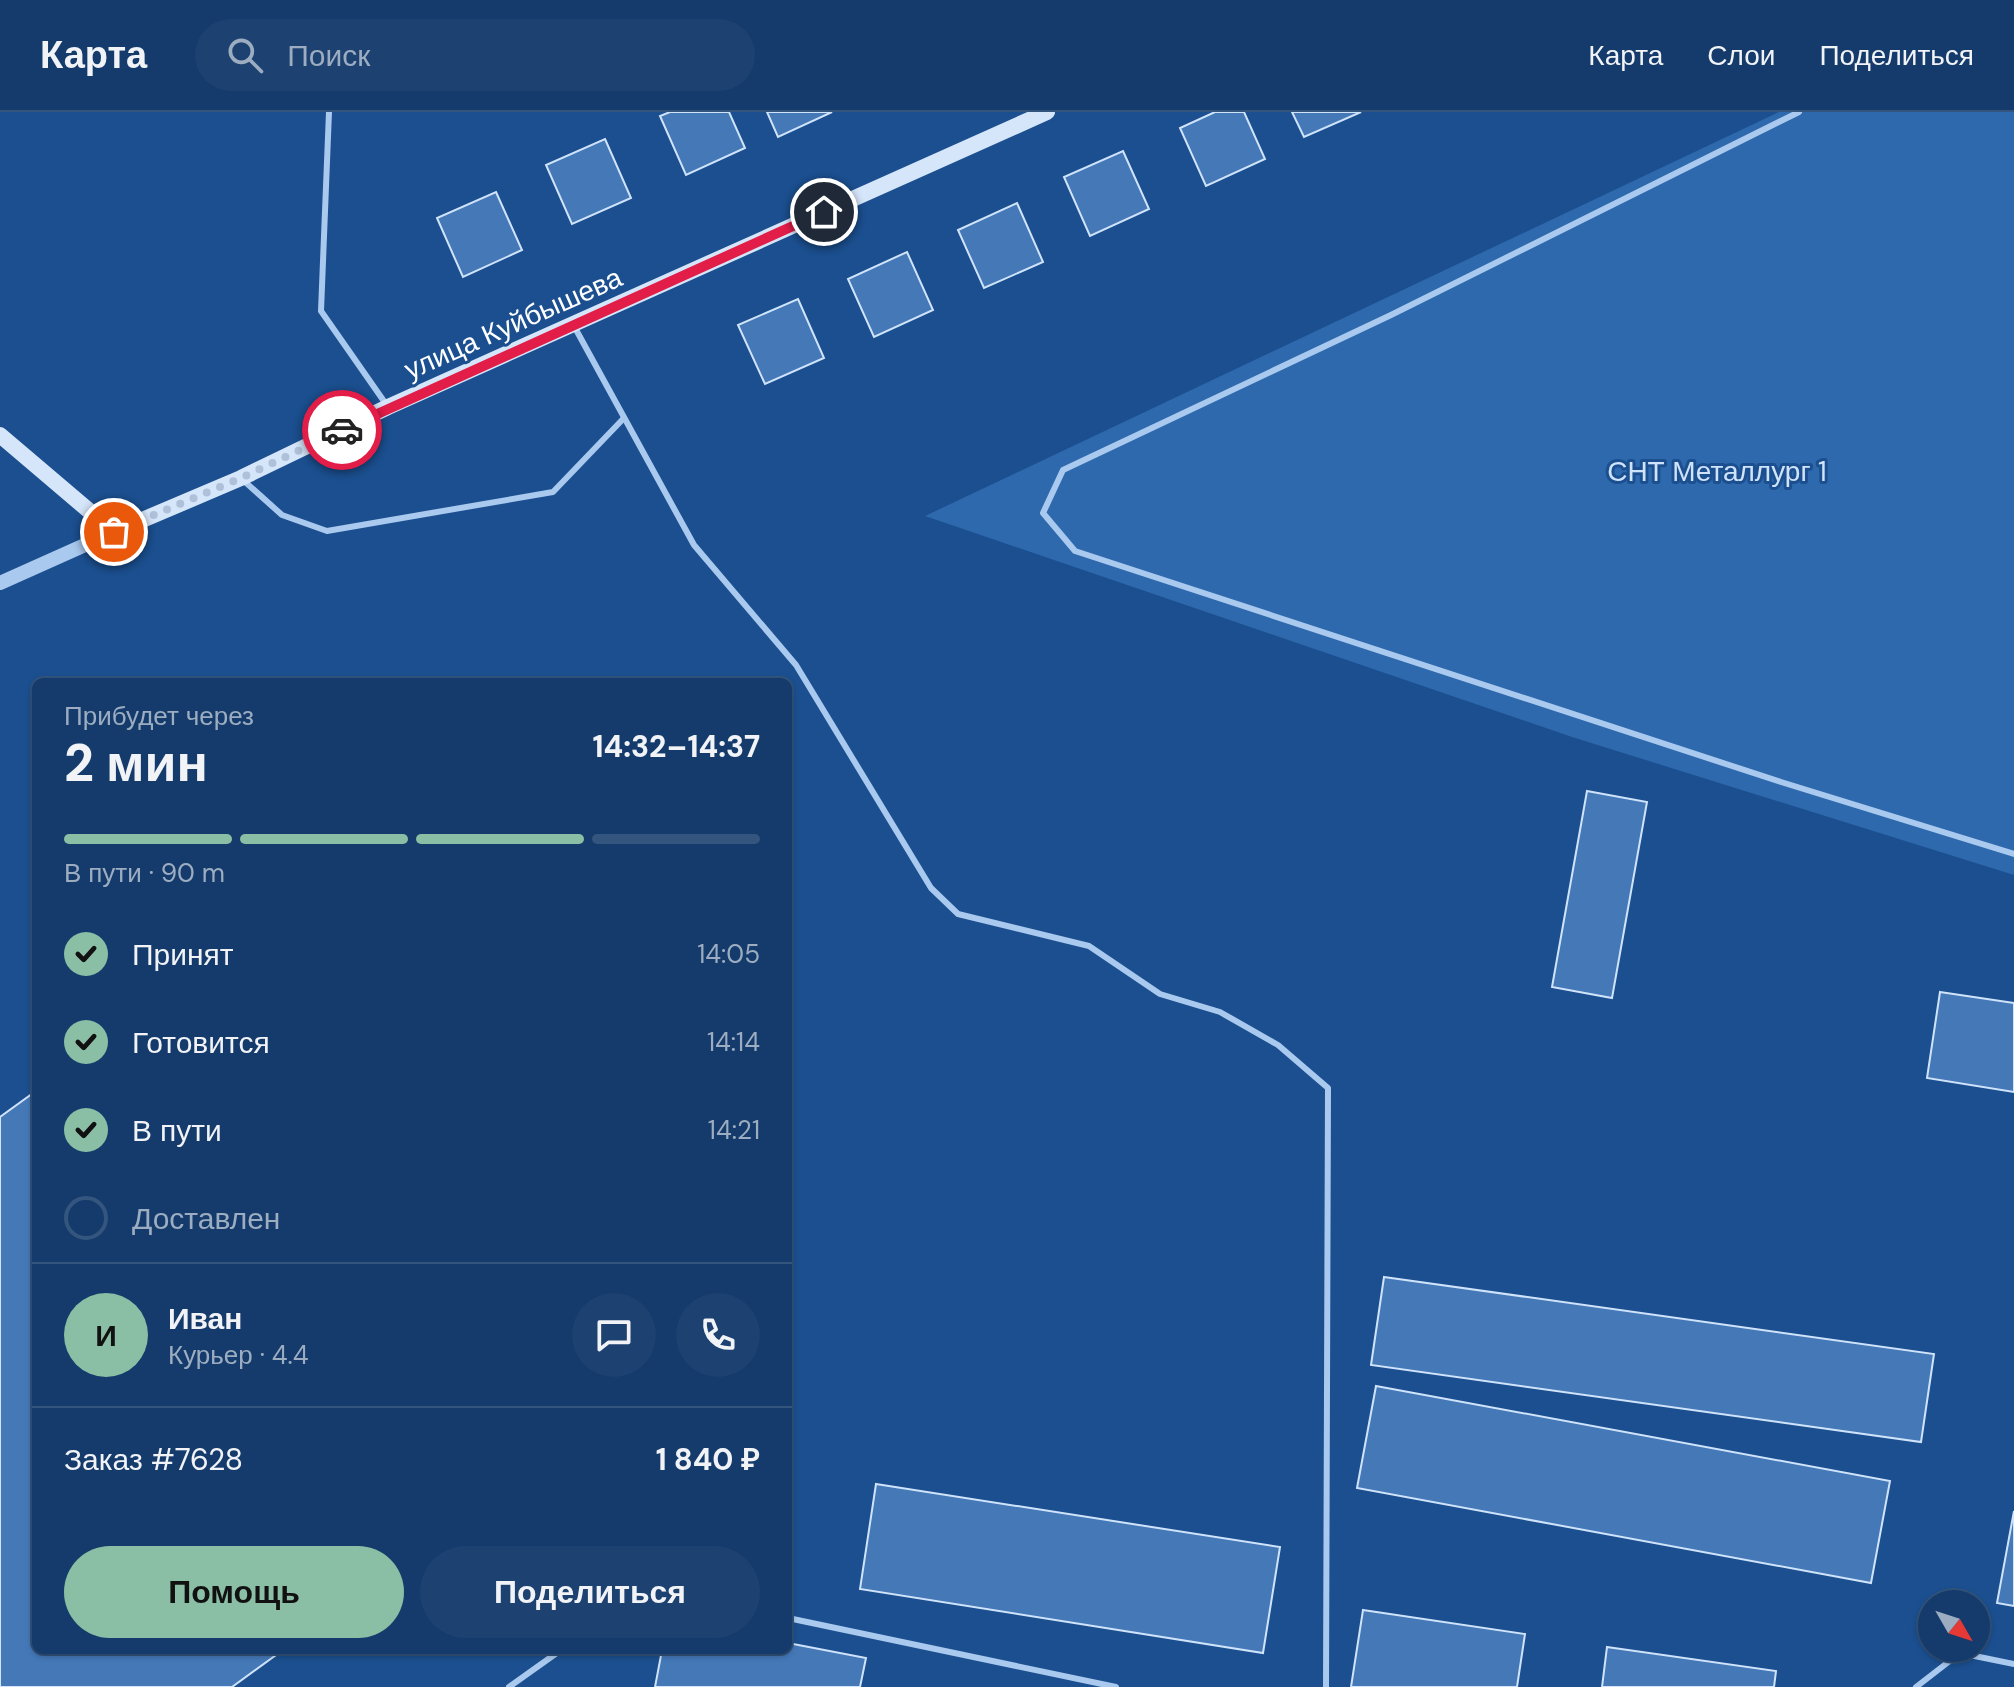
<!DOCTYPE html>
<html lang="ru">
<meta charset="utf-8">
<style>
:root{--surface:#143b6b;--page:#1d4271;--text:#f1f3f6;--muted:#9dadc1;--line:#33557e;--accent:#8abfa5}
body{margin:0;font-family:"DM Sans",sans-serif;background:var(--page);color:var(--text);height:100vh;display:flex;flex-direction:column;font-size:30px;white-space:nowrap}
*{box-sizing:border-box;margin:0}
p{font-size:26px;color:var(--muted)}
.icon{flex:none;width:44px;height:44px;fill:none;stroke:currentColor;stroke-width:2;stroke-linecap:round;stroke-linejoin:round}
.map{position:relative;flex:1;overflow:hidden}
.details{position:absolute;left:32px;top:566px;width:760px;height:976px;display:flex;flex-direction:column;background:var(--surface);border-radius:12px;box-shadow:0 2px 6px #0004,0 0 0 2px var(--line)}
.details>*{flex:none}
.needle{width:52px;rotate:129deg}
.controls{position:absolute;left:1918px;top:1478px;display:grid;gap:16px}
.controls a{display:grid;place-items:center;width:72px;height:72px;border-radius:50%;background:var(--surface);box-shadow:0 2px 6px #0004,0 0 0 2px var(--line);font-size:40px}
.pin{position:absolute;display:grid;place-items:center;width:68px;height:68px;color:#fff;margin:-34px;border:4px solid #fff;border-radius:50%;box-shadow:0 2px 8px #0007}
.courier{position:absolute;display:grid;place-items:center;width:80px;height:80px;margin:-40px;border:6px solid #e11d48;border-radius:50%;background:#fff;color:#222;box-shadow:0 2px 10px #0007}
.overview em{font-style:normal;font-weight:800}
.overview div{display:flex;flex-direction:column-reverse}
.overview{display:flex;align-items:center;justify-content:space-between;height:136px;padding:0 32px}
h1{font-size:52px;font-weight:800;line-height:60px}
.bar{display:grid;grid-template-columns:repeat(4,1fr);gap:12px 8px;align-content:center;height:96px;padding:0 32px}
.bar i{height:10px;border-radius:6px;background:var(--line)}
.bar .on{background:var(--accent)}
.bar p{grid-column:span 4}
.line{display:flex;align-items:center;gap:20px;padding:0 32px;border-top:2px solid var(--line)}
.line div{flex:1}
.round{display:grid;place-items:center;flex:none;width:84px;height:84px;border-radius:42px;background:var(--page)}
ol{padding:0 32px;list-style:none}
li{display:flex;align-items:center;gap:24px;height:88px}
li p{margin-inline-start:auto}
li .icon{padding:8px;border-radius:50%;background:var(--accent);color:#111;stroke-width:4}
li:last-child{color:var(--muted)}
li i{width:44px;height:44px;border:4px solid var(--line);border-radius:50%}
.action{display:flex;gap:16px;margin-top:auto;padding:16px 32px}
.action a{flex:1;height:92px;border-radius:48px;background:var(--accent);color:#111;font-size:32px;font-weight:800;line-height:92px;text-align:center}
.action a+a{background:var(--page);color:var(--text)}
header{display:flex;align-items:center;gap:48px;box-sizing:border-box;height:112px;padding:0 40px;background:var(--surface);border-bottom:2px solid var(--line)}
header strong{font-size:38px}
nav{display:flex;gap:44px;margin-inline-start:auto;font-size:28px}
.search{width:560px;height:72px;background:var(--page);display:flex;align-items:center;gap:20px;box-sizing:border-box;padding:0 28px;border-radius:44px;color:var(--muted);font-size:30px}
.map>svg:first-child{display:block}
.green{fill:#2e69ad}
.building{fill:#4478b7;stroke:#cfe3fa;stroke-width:2}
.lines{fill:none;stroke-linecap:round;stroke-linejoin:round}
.service{stroke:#a9c9ee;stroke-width:6}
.tertiary{stroke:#a9c9ee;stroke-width:14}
.secondary{stroke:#d6e6fa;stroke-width:16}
.done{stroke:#afc1d8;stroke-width:8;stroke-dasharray:0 14.4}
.route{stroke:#e11d48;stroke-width:10}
.labels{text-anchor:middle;stroke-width:6;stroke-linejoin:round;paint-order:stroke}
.street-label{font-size:28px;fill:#fff;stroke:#1b4f8f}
.park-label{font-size:28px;fill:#cfe3fa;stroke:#1b4f8f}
</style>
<header>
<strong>Карта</strong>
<div class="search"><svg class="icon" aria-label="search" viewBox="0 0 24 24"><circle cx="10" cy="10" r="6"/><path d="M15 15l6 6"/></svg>Поиск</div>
<nav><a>Карта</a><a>Слои</a><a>Поделиться</a></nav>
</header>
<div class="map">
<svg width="2014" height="1575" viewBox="0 0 2014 1575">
<rect width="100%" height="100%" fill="#1b4f8f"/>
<!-- green -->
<polygon class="green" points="1779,0 2014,0 2014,763 1572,625 925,404"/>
<!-- building -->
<g class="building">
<polygon points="670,0 729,0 745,36 686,63 660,4"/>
<polygon points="767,0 832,0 778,25"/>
<polygon points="1215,0 1244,0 1265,47 1206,74 1180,16"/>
<polygon points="1292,0 1361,0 1304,25"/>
<polygon points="605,27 631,86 572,112 546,53"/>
<polygon points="1123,39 1149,97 1090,124 1064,65"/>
<polygon points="496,80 522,138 463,165 437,106"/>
<polygon points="1017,91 1043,150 984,176 958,118"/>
<polygon points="907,140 933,198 874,225 848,167"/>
<polygon points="798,187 824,246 765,272 738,213"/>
<polygon points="1587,679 1647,690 1612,886 1552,875"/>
<polygon points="1940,880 2014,891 2014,980 1927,966"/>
<polygon points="36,979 36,1538 283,1538 232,1575 0,1575 0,1005"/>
<polygon points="1384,1165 1934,1242 1921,1330 1371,1253"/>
<polygon points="1376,1274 1890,1369 1871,1471 1357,1376"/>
<polygon points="876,1372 1280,1435 1263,1541 860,1477"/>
<polygon points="2014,1399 2014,1494 1997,1491"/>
<polygon points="1363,1498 1525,1522 1517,1575 1351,1575"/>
<polygon points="788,1531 866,1546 860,1575 655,1575 662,1538 788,1538"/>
<polygon points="1607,1535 1776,1559 1774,1575 1602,1575"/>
</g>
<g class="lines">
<!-- service -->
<g class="service">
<polyline points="329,0 321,199 388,295"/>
<polyline points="1799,0 1391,203 1063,358 1043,401 1075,439 1781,670 2014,742"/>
<polyline points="574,214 694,433 796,553 931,776 958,802 1089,834 1160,882 1220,900 1278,933 1328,976 1326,1575"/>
<polyline points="243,368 282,403 327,419 553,380 624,306"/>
<polyline points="788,1506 1116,1575"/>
<polyline points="509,1575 561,1538"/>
<polyline points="1916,1575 1960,1541 2014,1552"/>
</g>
<!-- tertiary -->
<polyline class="tertiary" points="0,471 114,420"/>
<!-- secondary -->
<polyline class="secondary" points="0,323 114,420 241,366 388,295 1047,0"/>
</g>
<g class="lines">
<!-- done -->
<polyline class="done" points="114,420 241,366 342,318"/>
<!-- route -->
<polyline class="route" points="342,318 824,100"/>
</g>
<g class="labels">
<!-- street labels -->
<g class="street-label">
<text transform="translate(513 211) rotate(-24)" y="10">улица Куйбышева</text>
</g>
<!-- park labels -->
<g class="park-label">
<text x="1717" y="369">СНТ Металлург 1</text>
</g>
</g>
</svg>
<div class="controls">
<a><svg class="needle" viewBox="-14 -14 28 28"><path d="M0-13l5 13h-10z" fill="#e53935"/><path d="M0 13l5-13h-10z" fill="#9dadc1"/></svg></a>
</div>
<div class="pin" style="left:114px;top:420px;background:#ea580c"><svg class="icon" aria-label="bag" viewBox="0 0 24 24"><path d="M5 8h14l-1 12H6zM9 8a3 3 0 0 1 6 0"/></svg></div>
<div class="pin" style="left:824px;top:100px;background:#1f2937"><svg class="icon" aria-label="home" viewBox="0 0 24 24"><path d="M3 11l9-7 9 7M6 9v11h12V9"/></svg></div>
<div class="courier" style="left:342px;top:318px"><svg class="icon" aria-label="car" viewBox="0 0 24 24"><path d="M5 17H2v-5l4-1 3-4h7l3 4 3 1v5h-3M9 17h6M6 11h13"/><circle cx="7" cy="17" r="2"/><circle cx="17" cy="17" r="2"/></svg></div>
<section class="details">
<div class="overview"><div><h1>2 мин</h1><p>Прибудет через</p></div><em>14:32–14:37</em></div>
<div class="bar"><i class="on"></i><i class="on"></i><i class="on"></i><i></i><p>В пути · 90 m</p></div>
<ol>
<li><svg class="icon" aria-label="check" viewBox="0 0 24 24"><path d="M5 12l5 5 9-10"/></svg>Принят<p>14:05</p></li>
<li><svg class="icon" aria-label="check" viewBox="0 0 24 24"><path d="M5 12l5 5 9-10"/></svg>Готовится<p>14:14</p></li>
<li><svg class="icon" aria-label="check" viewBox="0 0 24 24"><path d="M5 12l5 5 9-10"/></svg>В пути<p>14:21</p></li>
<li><i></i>Доставлен</li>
</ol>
<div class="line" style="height:144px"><b class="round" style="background:var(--accent);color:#111">И</b><div><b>Иван</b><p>Курьер · 4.4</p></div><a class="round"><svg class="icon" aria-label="chat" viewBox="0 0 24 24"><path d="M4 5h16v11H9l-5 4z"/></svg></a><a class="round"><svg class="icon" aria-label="phone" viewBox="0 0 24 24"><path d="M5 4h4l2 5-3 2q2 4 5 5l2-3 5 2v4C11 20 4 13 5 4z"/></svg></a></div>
<div class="line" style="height:104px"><div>Заказ #7628</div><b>1 840 ₽</b></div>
<div class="action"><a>Помощь</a><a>Поделиться</a></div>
</section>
</div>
